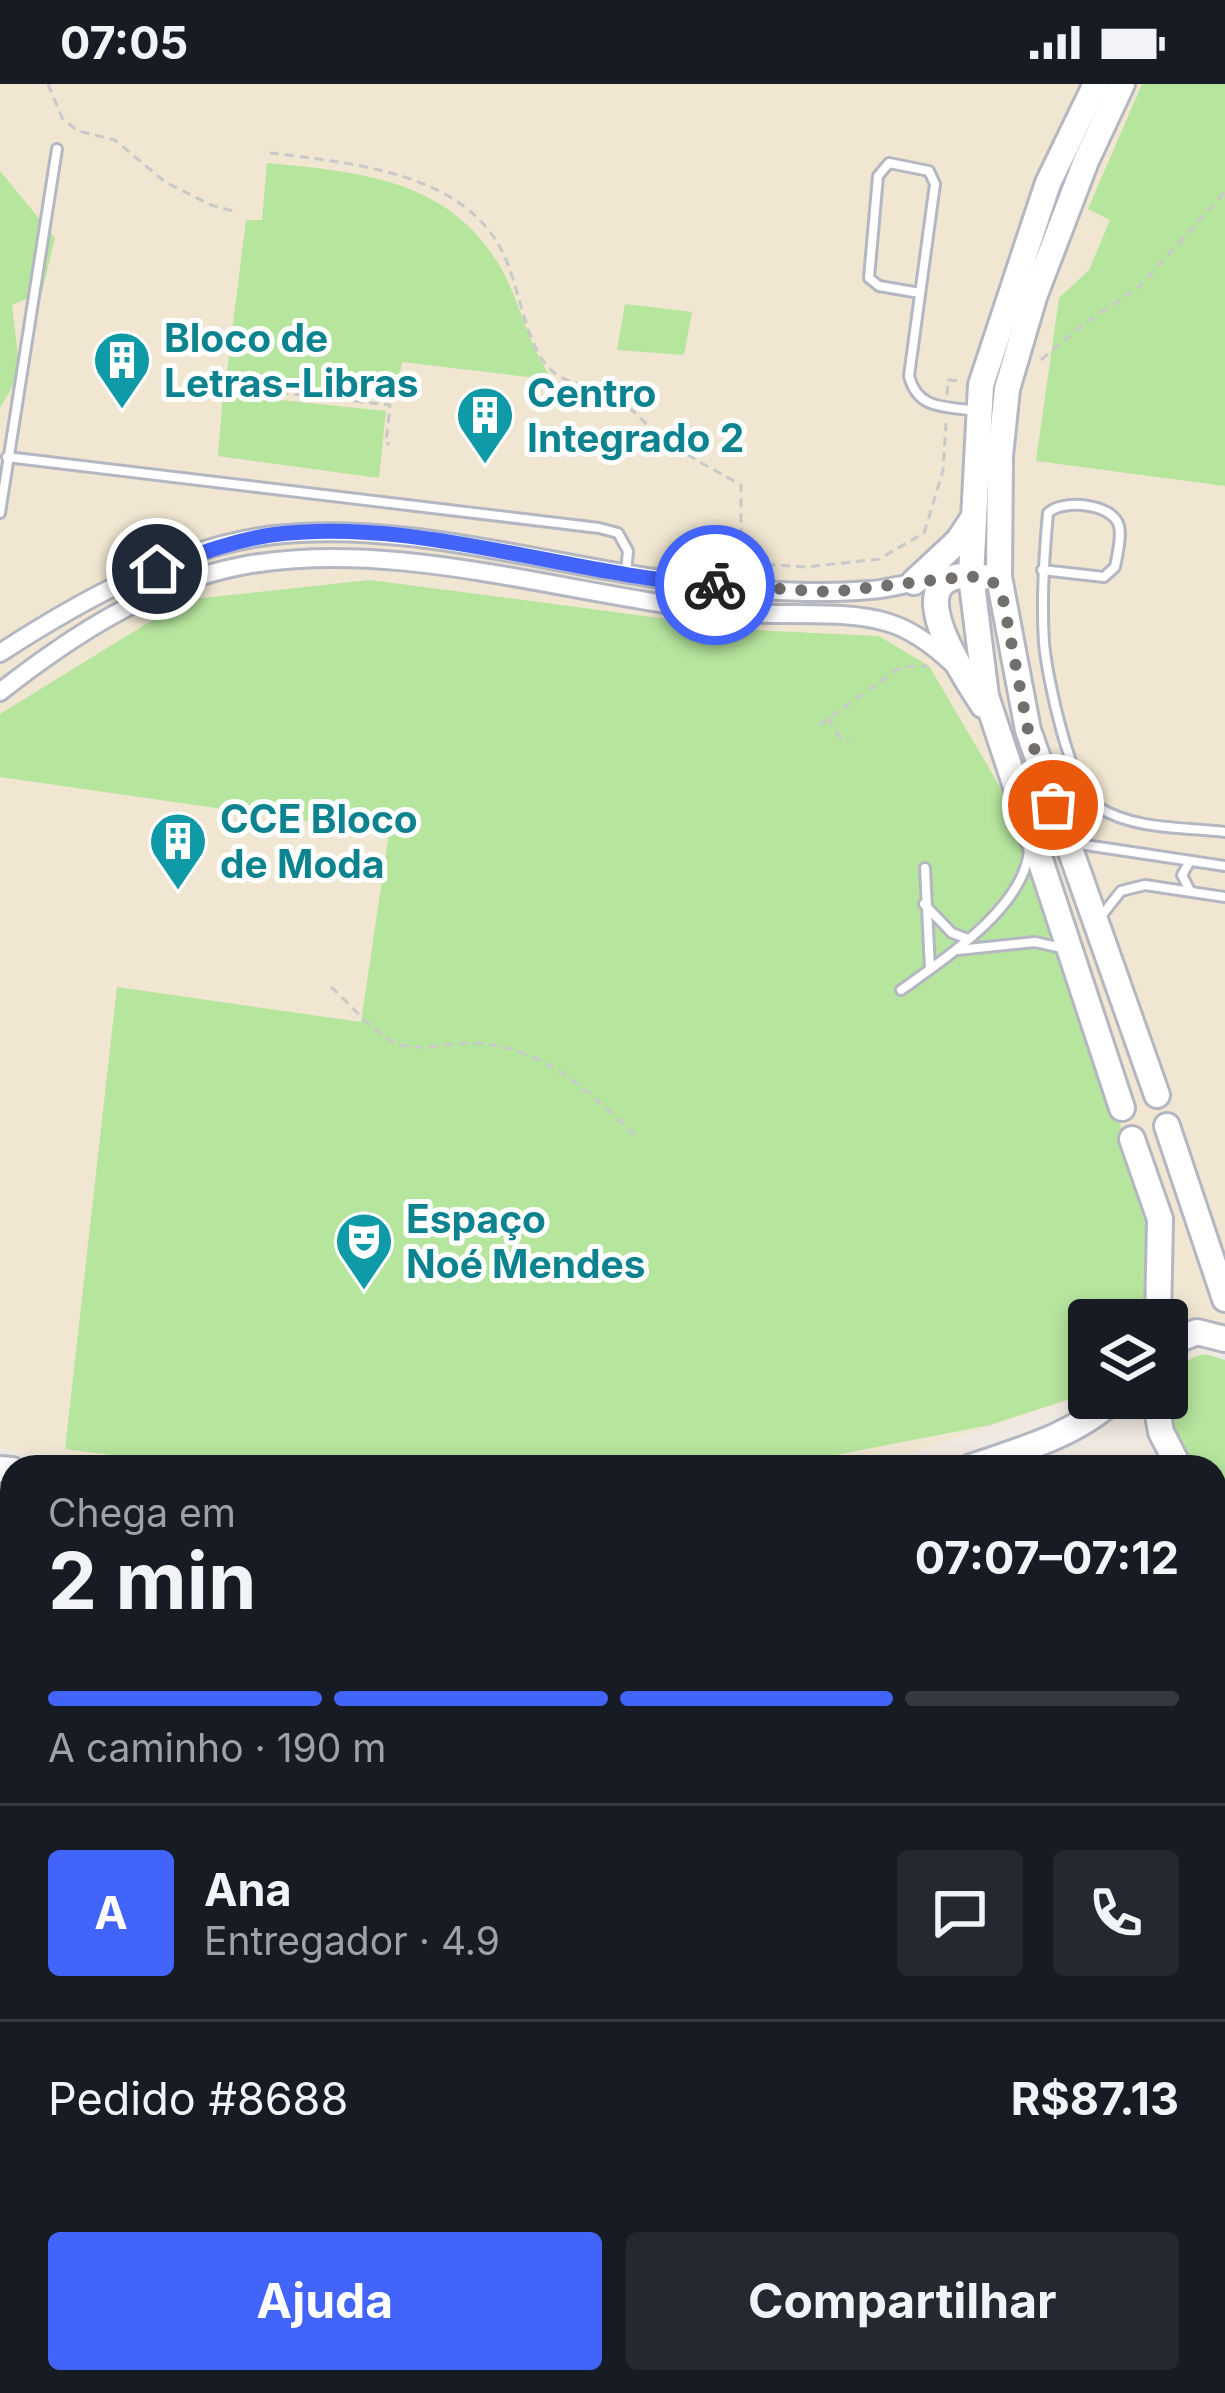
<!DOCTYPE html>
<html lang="pt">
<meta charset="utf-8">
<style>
:root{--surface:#171b24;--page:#242831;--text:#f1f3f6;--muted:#9ea1a6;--line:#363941;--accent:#4264fb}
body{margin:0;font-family:Inter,sans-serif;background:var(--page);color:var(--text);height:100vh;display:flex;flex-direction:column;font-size:45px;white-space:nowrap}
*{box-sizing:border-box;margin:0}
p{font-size:39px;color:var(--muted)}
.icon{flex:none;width:66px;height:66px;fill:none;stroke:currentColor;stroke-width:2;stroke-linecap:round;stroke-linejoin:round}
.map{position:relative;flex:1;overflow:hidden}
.side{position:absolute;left:0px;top:1371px;width:1227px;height:939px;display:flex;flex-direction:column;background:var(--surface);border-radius:36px 36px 0 0;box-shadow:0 6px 18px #0003}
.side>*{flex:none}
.tools{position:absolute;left:1068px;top:1215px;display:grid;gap:24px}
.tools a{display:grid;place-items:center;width:120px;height:120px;border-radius:12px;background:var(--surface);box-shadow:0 6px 18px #0003;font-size:60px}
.pin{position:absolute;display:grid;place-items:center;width:102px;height:102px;color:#fff;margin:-51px;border:6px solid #fff;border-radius:50%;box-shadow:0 3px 12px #0007}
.courier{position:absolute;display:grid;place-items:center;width:120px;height:120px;margin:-60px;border:9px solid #4264fb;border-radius:50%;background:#fff;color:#222;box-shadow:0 3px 15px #0007}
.head em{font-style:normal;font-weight:700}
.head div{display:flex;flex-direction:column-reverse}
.head{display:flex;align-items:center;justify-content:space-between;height:204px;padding:0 48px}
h1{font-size:78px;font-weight:700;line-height:90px}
.bar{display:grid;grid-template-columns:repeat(4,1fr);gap:18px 12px;align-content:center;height:144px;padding:0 48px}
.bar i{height:15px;border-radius:9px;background:var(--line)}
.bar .active{background:var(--accent)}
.bar p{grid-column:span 4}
.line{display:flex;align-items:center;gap:30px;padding:0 48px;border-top:3px solid var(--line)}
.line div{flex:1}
.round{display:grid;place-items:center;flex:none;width:126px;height:126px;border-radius:12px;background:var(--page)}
.action{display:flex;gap:24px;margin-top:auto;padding:24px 48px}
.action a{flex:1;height:138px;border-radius:12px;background:var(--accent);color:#fff;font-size:48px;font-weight:700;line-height:138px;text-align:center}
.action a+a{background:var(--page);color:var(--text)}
.status{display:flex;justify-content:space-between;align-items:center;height:84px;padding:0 60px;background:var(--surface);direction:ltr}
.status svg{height:33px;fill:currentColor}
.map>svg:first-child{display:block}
.education{fill:#f0e6d1}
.green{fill:#b6e59e}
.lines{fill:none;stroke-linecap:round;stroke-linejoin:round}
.service-casing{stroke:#b4b7c1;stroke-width:14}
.minor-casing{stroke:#b4b7c1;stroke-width:22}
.secondary-casing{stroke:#b4b7c1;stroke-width:30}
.path{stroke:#c9c9c9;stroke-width:3;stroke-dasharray:9 6;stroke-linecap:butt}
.service{stroke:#fff;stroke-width:8}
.minor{stroke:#fff;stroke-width:16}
.secondary{stroke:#fff;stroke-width:24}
.done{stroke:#726f6d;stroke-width:12;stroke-dasharray:0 21.6}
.route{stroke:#4264fb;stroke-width:15}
.labels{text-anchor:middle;stroke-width:10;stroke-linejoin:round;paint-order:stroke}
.culture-label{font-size:39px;font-weight:bold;fill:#0d838f;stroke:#fff;text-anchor:start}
</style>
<div class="status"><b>07:05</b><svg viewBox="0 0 49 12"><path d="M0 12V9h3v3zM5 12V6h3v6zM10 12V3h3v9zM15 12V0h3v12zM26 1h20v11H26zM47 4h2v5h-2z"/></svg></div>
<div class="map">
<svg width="1225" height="2309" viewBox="0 0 1225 2309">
<rect width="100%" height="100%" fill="#efe9e1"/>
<!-- education -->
<polygon class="education" points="0,0 1225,0 1225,1253 1167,1277 1167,1236 1089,1236 1089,1310 868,1383 138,1383 0,1364"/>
<!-- green -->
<g class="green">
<polygon points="1142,0 1225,0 1225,402 1036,377 1059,214 1089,186 1110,136 1088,125"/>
<path d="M267,79c94,9 184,16 235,107 20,37 26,76 51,110l-151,-18 -7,38 -169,-21 20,-159h16z"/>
<polygon points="0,87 55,154 42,208 12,221 20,289 0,324"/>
<polygon points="625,220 692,228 684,271 617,266"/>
<polygon points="223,310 386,327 379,394 218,372"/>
<polygon points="370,496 751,546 879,552 929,582 1016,730 1066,871 1146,1121 1146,1236 1089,1236 1089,1305 1085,1310 990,1341 774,1383 202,1383 65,1365 117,903 361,938 389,749 0,693 0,630 185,516"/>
<path d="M1205,1270l20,6v130l-10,-7v-16h-23c-21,-33 -41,-103 13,-113z"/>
</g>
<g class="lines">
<defs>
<g id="service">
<path d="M920,209l-41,-7 -10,-8 9,-102 11,-13 40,8 6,13 -26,192c9,35 37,30 68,35"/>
<polyline points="7,373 599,444 618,449 628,467 626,488"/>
<polyline points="0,429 57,65"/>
<path d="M1042,486l62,7 11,-10c2,-11 7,-30 4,-41 -6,-23 -57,-27 -71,-13 -4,43 -7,86 -4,130 3,34 26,146 54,164 36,23 87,20 127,25"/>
<polyline points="1072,759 1225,782"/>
<polyline points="925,784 930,884"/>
<polyline points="1190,807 1182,791 1190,777"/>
<polyline points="924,820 952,849 968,855"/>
<polyline points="1098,836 1121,807 1145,801 1225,813"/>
<polyline points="958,866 1035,858 1062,864"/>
<path d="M901,906c44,-31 122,-82 128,-139"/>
<polyline points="1215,1474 1225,1469"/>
</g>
<g id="minor">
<path d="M0,569c80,-52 178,-107 274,-118 135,-15 280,32 415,48 58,7 123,12 181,7 19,-1 36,-7 54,-9"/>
<path d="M0,608c70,-55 152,-109 241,-126 158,-30 332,32 490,46 46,5 113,-3 155,10 26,7 49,25 69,44"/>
<polyline points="0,1536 12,1537"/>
<polyline points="0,1743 12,1744"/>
<polyline points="1215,1765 1225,1766"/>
<polyline points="0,1934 12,1935"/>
<polyline points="1215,1973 1225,1974"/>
<polyline points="1215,2177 1225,2177"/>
<polyline points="0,2244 12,2240"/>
<polyline points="1215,2293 1218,2309"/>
<polyline points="646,2298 649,2309"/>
<polyline points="927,2298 930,2309"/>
</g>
<g id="secondary">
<polyline points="1096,0 1048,99 981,301 971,492 986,612 1122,1024"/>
<polyline points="1122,0 1086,77 1034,213 1007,305 1000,372 999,493 1028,646 1157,1011"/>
<polyline points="914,498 958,457 972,436"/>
<path d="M983,621c-20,-31 -95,-142 0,-128"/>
<polyline points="1167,1042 1225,1215"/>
<polyline points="1132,1055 1160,1135 1158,1236"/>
<polyline points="1167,1260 1197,1248 1225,1255"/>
<polyline points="1155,1314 1161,1348 1179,1383"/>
<path d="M971,1383c50,-17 105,-32 144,-69"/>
<polyline points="0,1385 12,1386"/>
<polyline points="1215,1415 1225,1422"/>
<polyline points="0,1428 12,1429"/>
<polyline points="1215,1611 1225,1613"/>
<polyline points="344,2298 347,2309"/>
<polyline points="367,2298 370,2309"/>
</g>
</defs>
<!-- service casing -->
<use href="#service" class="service-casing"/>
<!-- minor casing -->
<use href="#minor" class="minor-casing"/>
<!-- secondary casing -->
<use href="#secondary" class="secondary-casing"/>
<!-- path -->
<g class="path">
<polyline points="48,0 62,34 78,47 115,56 165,98 211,121 237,128"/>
<path d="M270,69c80,10 195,18 234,102 15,32 21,85 43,111 17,20 43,17 66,30 18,10 32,29 49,41 24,19 53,33 79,48v78l66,4 72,-8 45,-26 19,-62 3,-48"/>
<polyline points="1041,276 1085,239 1138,204 1225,108"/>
<polyline points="220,302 390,321 386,359 390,360"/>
<polyline points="947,311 948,296 959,297"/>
<polyline points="828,634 840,654 849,657"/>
<polyline points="819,641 901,583 927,582"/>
<path d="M331,903c19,17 41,44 64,56 21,9 53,0 75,0 70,1 120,48 167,95"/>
</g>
<!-- service -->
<use href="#service" class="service"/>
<!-- minor -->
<use href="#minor" class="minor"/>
<!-- secondary -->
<use href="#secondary" class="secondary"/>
</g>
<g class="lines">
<!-- done -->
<polyline class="done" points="715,501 832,508 970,492 992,497 1002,510 1028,646 1053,721"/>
<!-- route -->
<path class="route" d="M157,485c37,-13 74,-28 114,-34 148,-19 296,41 444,50"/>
</g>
<!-- icons -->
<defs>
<symbol id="building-pin" viewBox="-11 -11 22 30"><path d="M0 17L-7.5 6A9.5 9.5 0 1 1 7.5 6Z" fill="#0f9aa8" stroke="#fff"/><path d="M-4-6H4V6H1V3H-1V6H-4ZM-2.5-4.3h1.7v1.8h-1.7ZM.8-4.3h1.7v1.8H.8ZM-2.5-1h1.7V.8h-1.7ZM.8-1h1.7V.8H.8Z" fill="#fff"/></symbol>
<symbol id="theatre-pin" viewBox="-11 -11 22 30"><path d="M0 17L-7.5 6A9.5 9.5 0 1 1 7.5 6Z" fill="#0f9aa8" stroke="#fff"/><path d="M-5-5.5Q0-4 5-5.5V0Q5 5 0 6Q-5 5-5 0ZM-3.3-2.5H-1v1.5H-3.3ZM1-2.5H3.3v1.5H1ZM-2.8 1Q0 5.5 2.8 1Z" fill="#fff"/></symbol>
</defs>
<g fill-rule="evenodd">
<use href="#building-pin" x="89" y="243" width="66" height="90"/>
<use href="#building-pin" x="452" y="298" width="66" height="90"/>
<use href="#building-pin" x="145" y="724" width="66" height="90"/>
<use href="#theatre-pin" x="331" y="1124" width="66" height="90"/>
</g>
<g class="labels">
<!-- culture labels -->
<g class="culture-label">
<text x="164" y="268">Bloco de<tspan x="164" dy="45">Letras-Libras</tspan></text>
<text x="527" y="323">Centro<tspan x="527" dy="45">Integrado 2</tspan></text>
<text x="220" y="749">CCE Bloco<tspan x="220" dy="45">de Moda</tspan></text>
<text x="406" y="1149">Espaço<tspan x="406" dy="45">Noé Mendes</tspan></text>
</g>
</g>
</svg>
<div class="tools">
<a><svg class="icon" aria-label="layers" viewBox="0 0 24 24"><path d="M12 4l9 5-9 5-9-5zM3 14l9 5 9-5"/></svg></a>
</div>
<div class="pin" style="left:1053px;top:721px;background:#ea580c"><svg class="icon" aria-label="bag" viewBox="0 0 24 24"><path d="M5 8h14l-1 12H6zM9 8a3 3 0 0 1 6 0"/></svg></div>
<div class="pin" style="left:157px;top:485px;background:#1f2937"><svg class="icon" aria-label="home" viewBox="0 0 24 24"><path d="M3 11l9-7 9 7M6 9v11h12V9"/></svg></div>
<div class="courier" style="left:715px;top:501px"><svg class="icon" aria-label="bike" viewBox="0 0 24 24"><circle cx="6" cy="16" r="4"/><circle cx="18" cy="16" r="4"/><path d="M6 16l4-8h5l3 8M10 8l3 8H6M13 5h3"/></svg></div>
<section class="side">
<div class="head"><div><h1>2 min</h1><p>Chega em</p></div><em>07:07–07:12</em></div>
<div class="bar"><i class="active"></i><i class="active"></i><i class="active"></i><i></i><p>A caminho · 190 m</p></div>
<div class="line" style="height:216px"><b class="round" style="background:var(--accent);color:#fff">A</b><div><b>Ana</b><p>Entregador · 4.9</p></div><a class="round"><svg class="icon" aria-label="chat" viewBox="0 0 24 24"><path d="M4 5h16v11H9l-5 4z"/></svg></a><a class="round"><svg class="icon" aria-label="phone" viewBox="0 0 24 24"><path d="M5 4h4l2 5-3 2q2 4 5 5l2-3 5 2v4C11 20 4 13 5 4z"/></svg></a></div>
<div class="line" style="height:156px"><div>Pedido #8688</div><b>R$87.13</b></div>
<div class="action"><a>Ajuda</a><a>Compartilhar</a></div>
</section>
</div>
